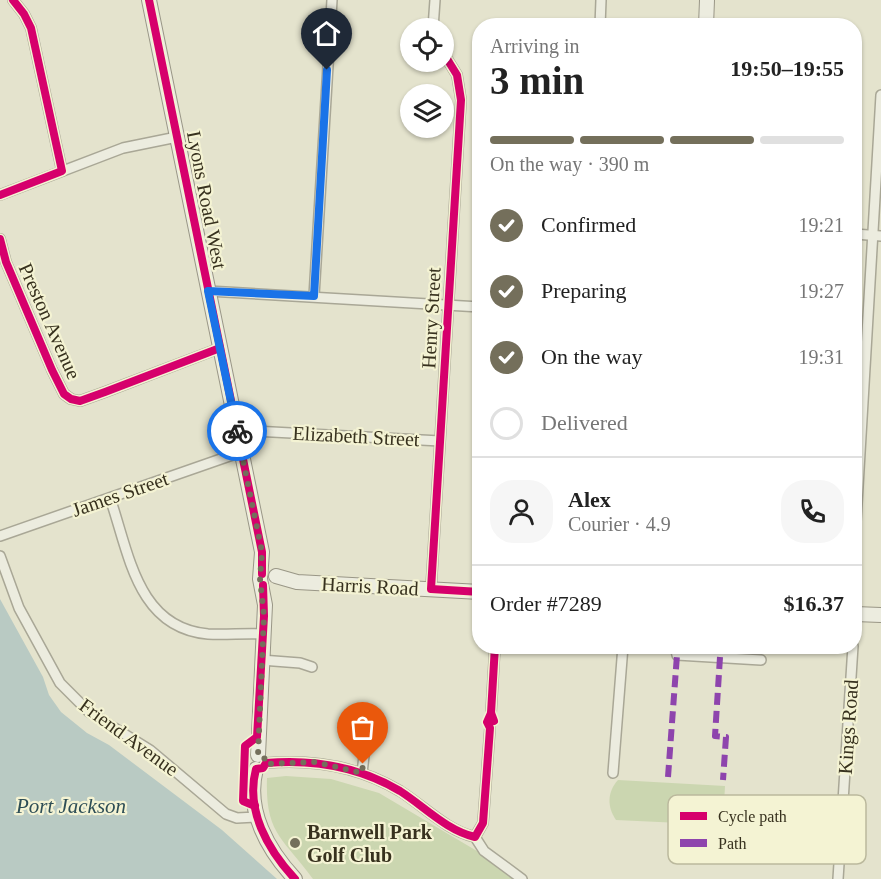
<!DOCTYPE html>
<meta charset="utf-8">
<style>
:root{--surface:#fff;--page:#f6f6f6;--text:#222;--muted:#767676;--line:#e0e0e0;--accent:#746f5b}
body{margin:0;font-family:Georgia,serif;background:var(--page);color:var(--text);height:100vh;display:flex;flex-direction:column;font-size:22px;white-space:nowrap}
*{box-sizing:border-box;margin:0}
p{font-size:20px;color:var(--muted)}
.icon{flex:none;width:33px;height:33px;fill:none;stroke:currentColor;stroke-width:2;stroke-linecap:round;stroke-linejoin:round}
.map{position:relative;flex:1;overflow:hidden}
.details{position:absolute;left:472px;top:18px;width:390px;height:636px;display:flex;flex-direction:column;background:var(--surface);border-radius:24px;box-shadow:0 2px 4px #0004}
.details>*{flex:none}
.buttons{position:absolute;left:400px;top:18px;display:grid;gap:12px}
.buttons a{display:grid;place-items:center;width:54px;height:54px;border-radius:50%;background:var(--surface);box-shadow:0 2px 4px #0004;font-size:30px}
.pin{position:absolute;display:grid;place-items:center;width:51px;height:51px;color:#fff;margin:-62px -26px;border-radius:50% 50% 50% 0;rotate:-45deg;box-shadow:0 0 6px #0007}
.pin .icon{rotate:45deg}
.courier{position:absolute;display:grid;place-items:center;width:60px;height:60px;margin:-30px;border:4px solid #1a73e8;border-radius:50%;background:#fff;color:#222;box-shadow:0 2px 8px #0007}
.summary em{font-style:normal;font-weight:700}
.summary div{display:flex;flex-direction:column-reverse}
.summary{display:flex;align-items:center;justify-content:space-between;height:102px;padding:0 18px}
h1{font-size:39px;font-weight:700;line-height:45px}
.bar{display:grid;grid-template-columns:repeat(4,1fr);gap:9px 6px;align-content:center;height:72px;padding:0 18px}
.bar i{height:8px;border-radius:4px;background:var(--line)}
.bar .selected{background:var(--accent)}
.bar p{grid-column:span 4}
.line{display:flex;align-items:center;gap:15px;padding:0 18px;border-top:2px solid var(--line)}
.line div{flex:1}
.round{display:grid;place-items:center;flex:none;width:63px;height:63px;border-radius:24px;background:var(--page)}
ol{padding:0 18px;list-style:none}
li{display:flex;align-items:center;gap:18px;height:66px}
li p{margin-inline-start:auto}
li .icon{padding:6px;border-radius:50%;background:var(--accent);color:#fff;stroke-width:4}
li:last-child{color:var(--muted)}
li i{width:33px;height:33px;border:3px solid var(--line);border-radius:50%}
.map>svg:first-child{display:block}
.green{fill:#cbd6b0}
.water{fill:#b9cac3}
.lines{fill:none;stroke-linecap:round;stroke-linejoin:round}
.street-casing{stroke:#a9a796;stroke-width:12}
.secondary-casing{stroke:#999686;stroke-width:16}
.street{stroke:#ececdf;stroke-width:9}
.secondary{stroke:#ececdf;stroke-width:14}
.quiet{stroke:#8e44ad;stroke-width:6;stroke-dasharray:12 6;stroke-linecap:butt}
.cycleway-casing{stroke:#f4f3d3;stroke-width:11}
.cycleway{stroke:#d6006c;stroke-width:8}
.done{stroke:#746f5b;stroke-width:6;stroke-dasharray:0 10.8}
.route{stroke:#1a73e8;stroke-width:8}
.poi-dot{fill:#746f5b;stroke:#f4f3d3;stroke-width:2}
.labels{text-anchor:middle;stroke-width:4.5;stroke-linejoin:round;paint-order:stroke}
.street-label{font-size:20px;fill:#37311e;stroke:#f4f3d3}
.poi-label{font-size:20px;font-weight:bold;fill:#37311e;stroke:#f4f3d3;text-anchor:start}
.water-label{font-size:21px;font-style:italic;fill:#2e4e56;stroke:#f4f3d3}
.key{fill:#f4f3d3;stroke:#bbb99d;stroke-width:1.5}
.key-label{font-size:16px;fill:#37311e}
</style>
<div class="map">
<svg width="881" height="879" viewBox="0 0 881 879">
<rect width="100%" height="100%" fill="#e4e3cd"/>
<!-- green -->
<g class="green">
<polygon points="475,177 480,177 480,206 473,205"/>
<path d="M286,776l45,3 48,14 103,61 33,25h-202c-30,-41 -48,-45 -46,-101z"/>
<path d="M618,780l107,6 -2,39 -107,-5c-9,-13 -9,-28 2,-40z"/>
</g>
<!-- water -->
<polygon class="water" points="0,599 43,677 49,695 61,712 87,733 109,745 222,830 277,879 0,879"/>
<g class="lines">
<defs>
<g id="street">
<polyline points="13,0 24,14 31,28 62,171"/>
<polyline points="600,26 601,0"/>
<polyline points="433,28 435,0"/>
<polyline points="0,195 123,148 177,137"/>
<polyline points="855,234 881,236"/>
<polyline points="0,239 6,262 52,370 64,394 71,399 80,401 105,392 220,348"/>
<polyline points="208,291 480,307"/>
<polyline points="314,296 332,0"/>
<polyline points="237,430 440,441"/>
<path d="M110,498c19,55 27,130 98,136 18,1 37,-1 55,0"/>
<polyline points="0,536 241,452"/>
<polyline points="855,538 881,95"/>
<polyline points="0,556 19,608 60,683 89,712 150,750 226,814 237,818 257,817"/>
<polyline points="431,589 461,100 457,75 444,54"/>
<polyline points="675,646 677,655 761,660"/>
<polyline points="261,660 300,663 312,667"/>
<polyline points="491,713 495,646"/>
<path d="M266,763c47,-4 92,3 134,28 25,16 46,39 75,46l9,14 38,28"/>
<polyline points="362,773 369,713"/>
<polyline points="613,773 623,646"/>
<polyline points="475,837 483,823 490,728"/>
<polyline points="838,879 853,646"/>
</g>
<g id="secondary">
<polyline points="149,0 262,552 260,579 265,605 258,755"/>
<polyline points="706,26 707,0"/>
<polyline points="276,576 297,582 480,592"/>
<polyline points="855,614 881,615"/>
<path d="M256,769c-11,41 12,81 39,110"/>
</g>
</defs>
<!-- street casing -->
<use href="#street" class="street-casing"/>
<!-- secondary casing -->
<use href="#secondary" class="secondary-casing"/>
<!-- street -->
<use href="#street" class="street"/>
<!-- secondary -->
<use href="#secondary" class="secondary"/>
<!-- quiet -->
<g class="quiet">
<polyline points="720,657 715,736 726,737 723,780"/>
<polyline points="668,777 677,655"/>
</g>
<defs>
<g id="cycleway">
<polyline points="149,0 262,552 262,574"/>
<polyline points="444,54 457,75 461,100 431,589 480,592"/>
<polyline points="0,195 62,171 31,28 24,14 13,0"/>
<polyline points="0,239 6,262 52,370 64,394 71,399 80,401 105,392 220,348"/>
<polyline points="494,721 491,713 495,646"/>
<polyline points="255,806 243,801 245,746 257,737 264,616 263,585"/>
<path d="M295,879c-27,-29 -50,-69 -39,-110l7,-1 3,-5c47,-4 92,3 134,28 25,16 46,39 75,46l8,-14 7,-95 -3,-6 4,-9"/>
</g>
</defs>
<!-- cycleway casing -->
<use href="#cycleway" class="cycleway-casing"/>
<!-- cycleway -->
<use href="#cycleway" class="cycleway"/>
</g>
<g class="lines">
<!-- done -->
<polyline class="done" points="237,431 262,552 260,579 264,616 258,755 264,757 266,764 315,762 362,773 363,764"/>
<!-- route -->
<polyline class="route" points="237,431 208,291 314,296 327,70"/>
</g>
<!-- markers -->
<circle class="poi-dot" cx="295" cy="843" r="6"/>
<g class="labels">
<!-- street labels -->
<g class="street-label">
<text transform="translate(207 200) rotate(79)" y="7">Lyons Road West</text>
<text transform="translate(431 318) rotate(-87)" y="7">Henry Street</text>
<text transform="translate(50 321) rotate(66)" y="7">Preston Avenue</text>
<text transform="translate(356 436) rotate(3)" y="7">Elizabeth Street</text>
<text transform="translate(120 494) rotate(-19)" y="7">James Street</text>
<text transform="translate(370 586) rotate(3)" y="7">Harris Road</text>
<text transform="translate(848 727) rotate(-86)" y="7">Kings Road</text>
<text transform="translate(129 737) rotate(36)" y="7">Friend Avenue</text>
</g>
<!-- poi labels -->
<g class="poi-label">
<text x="307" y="839">Barnwell Park<tspan x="307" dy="23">Golf Club</tspan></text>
</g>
<!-- water labels -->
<g class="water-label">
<text x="71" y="813">Port Jackson</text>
</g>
</g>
<!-- legend -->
<rect x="668" y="795" width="198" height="69" rx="9" class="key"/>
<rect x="680" y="812" width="27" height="8" fill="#d6006c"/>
<rect x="680" y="839" width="27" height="8" fill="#8e44ad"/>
<g class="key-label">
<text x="718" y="822">Cycle path</text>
<text x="718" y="849">Path</text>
</g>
</svg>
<div class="buttons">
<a><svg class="icon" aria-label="locate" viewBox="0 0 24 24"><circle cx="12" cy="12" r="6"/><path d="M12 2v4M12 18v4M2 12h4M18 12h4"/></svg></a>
<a><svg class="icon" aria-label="layers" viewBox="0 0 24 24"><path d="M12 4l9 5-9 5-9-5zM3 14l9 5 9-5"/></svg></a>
</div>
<div class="pin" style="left:363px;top:764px;background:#ea580c"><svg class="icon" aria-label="bag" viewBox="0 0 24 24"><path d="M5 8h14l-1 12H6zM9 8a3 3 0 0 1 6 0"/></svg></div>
<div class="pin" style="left:327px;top:70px;background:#1f2937"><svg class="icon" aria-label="home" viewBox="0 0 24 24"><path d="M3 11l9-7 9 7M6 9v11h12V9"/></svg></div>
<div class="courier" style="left:237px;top:431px"><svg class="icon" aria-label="bike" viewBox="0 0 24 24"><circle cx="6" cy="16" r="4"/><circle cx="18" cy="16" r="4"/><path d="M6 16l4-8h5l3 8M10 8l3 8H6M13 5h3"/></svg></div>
<section class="details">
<div class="summary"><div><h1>3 min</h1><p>Arriving in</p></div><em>19:50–19:55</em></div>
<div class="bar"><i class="selected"></i><i class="selected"></i><i class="selected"></i><i></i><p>On the way · 390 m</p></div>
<ol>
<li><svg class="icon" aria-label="check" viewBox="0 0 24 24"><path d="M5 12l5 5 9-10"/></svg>Confirmed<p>19:21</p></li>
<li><svg class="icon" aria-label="check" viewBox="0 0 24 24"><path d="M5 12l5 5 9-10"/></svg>Preparing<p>19:27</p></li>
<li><svg class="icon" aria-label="check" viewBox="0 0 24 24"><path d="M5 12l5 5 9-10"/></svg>On the way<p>19:31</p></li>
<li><i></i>Delivered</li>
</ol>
<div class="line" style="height:108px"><a class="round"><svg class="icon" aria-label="person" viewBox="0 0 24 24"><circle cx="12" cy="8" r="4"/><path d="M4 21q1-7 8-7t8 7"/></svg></a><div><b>Alex</b><p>Courier · 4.9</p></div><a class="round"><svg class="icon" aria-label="phone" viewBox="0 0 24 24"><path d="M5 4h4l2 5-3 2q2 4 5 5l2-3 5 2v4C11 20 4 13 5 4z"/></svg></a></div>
<div class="line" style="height:78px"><div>Order #7289</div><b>$16.37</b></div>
</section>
</div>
